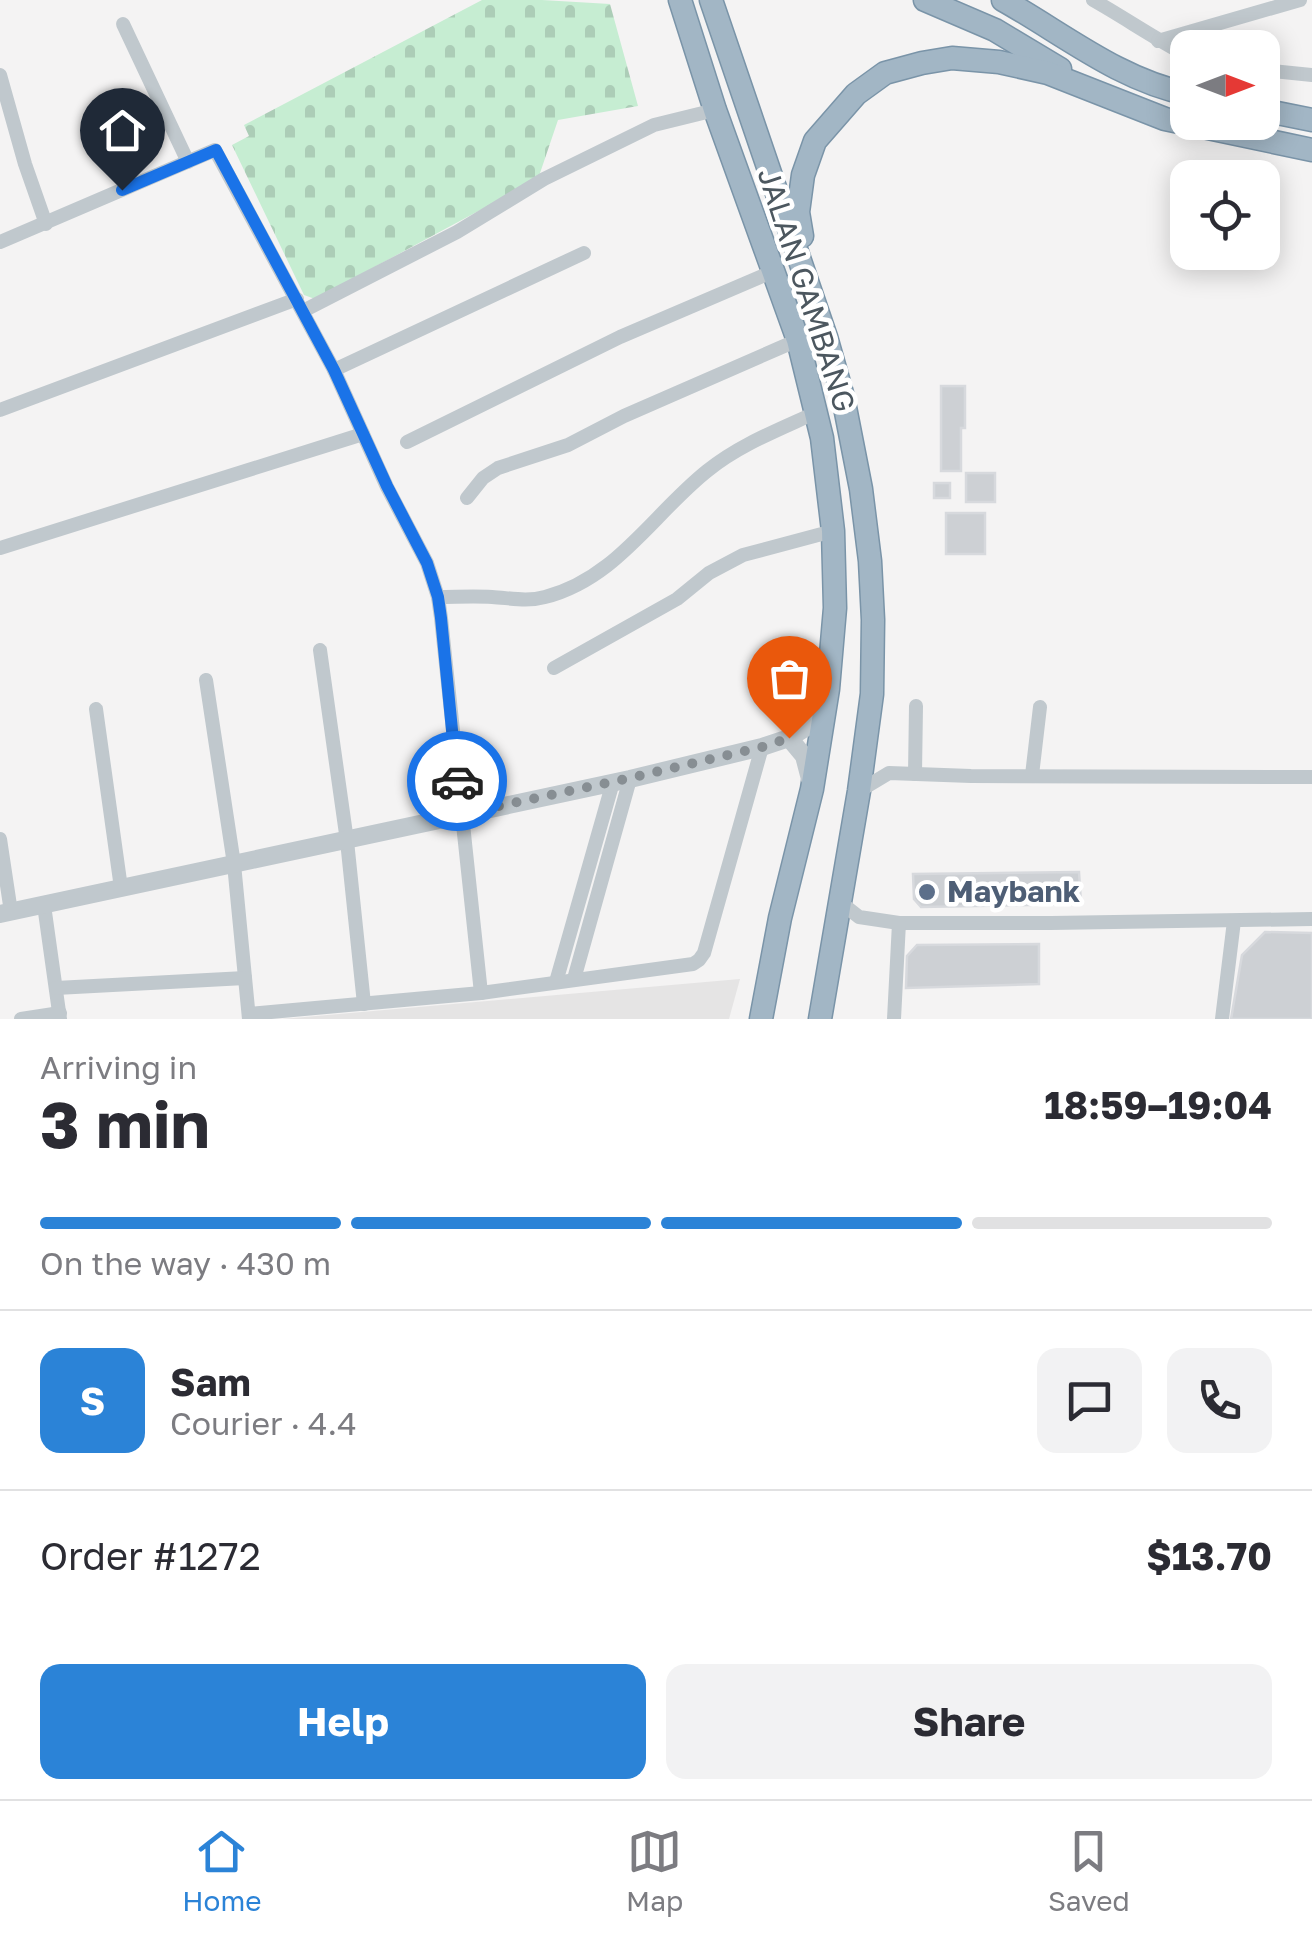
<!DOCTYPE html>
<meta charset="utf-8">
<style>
:root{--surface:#fff;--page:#f2f2f3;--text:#2b2b33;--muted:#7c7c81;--line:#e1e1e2;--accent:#2b83d7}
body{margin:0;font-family:"Golos Text",sans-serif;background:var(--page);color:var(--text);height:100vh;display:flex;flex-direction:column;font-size:38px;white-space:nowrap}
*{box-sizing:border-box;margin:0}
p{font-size:32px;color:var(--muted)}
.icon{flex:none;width:55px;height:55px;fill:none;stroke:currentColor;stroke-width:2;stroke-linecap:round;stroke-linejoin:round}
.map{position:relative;height:1019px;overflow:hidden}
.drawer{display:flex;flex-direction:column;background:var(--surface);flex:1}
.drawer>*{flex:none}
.needle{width:65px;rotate:90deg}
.controls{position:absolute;left:1170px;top:30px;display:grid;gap:20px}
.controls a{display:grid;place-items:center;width:110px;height:110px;border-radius:20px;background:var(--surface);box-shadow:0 5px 25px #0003;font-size:50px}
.pin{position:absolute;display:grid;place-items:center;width:85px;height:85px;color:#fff;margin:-102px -42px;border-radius:50% 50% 50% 0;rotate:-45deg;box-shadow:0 0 10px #0007}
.pin .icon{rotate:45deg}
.courier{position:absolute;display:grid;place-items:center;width:100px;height:100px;margin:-50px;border:8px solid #1a73e8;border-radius:50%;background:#fff;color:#222;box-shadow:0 2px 12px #0007}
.summary em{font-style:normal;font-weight:700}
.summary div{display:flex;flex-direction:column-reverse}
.summary{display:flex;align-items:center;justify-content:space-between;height:170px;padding:0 40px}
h1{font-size:65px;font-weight:700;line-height:75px}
.bar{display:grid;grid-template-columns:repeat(4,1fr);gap:15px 10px;align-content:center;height:120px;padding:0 40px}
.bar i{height:12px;border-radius:8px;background:var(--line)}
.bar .on{background:var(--accent)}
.bar p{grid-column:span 4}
.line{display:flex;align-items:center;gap:25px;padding:0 40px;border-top:2px solid var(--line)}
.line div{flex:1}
.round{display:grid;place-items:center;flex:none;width:105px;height:105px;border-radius:20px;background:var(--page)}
.button{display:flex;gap:20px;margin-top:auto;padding:20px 40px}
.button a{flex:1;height:115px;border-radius:20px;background:var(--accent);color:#fff;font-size:40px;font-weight:700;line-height:115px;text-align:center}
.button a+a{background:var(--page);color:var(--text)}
.dock{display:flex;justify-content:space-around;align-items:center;height:140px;border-top:2px solid var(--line);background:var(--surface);font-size:28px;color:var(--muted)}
.dock a{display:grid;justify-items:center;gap:5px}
.dock .on{color:var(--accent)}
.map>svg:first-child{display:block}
.education{fill:#e5e4e4}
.cemetery{fill:url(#cemetery-stones)}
.building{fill:#cdd0d4;stroke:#d7d9dd;stroke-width:2.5}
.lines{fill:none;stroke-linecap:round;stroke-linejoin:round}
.trunk-casing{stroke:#7a94a8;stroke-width:25}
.minor{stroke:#c0c8cd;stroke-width:14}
.tertiary{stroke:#c0c8cd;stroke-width:18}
.trunk{stroke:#a2b6c5;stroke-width:22}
.done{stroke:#878e93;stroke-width:10;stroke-dasharray:0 18}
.route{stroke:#1a73e8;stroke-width:12}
.service-dot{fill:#5c6f8a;stroke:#fff;stroke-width:4}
.labels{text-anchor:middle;stroke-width:9;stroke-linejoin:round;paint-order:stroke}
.street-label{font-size:30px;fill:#4c575f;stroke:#fff}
.service-label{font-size:30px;font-weight:bold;fill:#4e5e75;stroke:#fff;text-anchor:start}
</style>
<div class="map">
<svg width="1312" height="1019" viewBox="0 0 1312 1019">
<defs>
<pattern id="cemetery-stones" width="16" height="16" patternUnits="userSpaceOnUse" patternTransform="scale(2.5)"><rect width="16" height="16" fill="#c6edd2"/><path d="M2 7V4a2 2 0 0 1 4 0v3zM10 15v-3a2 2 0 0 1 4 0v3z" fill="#accdb7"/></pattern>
</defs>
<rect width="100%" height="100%" fill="#f4f3f3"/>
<!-- education -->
<polygon class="education" points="740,979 729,1019 282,1019"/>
<!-- cemetery -->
<polygon class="cemetery" points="482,0 542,0 610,4 638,106 558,120 538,179 315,299 304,295 232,145 249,136 244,125"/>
<!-- building -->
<g class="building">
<polygon points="941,386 965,386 965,428 961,428 961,471 941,471"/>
<rect x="966" y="473" width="29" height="29"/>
<rect x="934" y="483" width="16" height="15"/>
<rect x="946" y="513" width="39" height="41"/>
<polygon points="1079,872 1081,904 921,907 914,899 913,874"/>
<polygon points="1265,932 1312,933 1312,1019 1231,1019 1242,955"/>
<polygon points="1039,944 1039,984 906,988 907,956 917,945"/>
</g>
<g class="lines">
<defs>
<g id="trunk">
<polyline points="680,0 715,110 798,340 822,438 833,531 835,608 828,689 812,789 780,918 761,1019"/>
<polyline points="711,0 826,337 843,397 861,489 870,561 873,620 872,694 859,791 820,1019"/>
<polyline points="925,0 995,30 1060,69"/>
<path d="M1003,0c59,33 116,80 185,94"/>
<polyline points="1262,110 1312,120"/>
<polyline points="802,236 798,212 803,175 815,141 856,94 885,73 922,63 952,58 999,62 1048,73 1165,119 1312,150"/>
</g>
</defs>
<!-- trunk casing -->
<use href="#trunk" class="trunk-casing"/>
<!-- minor -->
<g class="minor">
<path d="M1093,0c32,18 62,39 95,56"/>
<polyline points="123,24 188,162"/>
<polyline points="1158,41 1300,0"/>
<polyline points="1262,70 1312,75"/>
<polyline points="0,75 25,164 46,224"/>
<polyline points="0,242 215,150 334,370 387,487 427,563 438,597 441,618 481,993"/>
<polyline points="303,311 457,232 544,179 654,125 715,110"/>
<polyline points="334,370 584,253"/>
<polyline points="0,410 297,299"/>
<polyline points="407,442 620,337 774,271"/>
<polyline points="467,498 483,478 498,468 568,445 624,416 798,340"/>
<polyline points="0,548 363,434"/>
<path d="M438,597c18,0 36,-1 54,0 18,1 35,5 53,0 71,-18 108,-83 162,-126 32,-26 71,-41 108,-58"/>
<polyline points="320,650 347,841 364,1004"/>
<polyline points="554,668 677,599 709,573 743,555 833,531"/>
<polyline points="206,680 234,864 249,1019"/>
<polyline points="96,709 121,888"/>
<polyline points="915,774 916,706"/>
<polyline points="1032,775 1040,707"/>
<polyline points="859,791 889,773 971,776 1312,777"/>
<polyline points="0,839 11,912"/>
<polyline points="840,902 859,917 899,923 1051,923 1312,919"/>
<polyline points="44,905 60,1019"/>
<polyline points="574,979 630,779"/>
<polyline points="556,982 613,782"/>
<polyline points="56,988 245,978"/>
<polyline points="249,1014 481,993 693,964 699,960 704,953 762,747"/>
<polyline points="21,1019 60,1013"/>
<polyline points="894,1019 899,923"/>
<polyline points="1222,1019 1234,921"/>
</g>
<!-- tertiary -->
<g class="tertiary">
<polyline points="789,738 804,756 810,779"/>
<polyline points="0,914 630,779 762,747 789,738 805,728 823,699"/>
</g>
<!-- trunk -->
<use href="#trunk" class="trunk"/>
</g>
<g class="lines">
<!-- done -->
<polyline class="done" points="457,781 461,814 630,778 762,747 789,738"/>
<!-- route -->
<polyline class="route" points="122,190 216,150 334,370 387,486 427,563 438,597 441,618 457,781"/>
</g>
<!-- markers -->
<circle class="service-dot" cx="927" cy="892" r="10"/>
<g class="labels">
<!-- street labels -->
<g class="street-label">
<text transform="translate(806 290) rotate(72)" y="10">JALAN GAMBANG</text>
</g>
<!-- service labels -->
<g class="service-label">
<text x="947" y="902">Maybank</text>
</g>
</g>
</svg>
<div class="controls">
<a><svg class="needle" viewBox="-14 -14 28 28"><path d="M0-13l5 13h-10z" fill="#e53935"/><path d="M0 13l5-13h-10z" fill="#7c7c81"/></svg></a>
<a><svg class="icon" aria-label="locate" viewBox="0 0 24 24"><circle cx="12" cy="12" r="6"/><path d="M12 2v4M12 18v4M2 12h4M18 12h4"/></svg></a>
</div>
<div class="pin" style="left:789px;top:738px;background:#ea580c"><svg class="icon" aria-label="bag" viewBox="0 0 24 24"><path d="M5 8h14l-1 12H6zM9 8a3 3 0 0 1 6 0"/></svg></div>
<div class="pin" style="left:122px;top:190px;background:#1f2937"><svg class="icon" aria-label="home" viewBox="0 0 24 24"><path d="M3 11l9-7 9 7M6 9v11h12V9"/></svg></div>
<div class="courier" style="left:457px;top:781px"><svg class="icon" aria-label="car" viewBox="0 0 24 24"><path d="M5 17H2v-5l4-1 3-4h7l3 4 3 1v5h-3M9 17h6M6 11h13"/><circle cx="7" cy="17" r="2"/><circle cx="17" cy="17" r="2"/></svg></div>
</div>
<section class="drawer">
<div class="summary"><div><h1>3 min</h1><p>Arriving in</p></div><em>18:59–19:04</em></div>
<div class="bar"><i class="on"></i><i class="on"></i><i class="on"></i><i></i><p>On the way · 430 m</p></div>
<div class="line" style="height:180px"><b class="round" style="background:var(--accent);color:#fff">S</b><div><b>Sam</b><p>Courier · 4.4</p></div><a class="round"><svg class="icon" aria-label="chat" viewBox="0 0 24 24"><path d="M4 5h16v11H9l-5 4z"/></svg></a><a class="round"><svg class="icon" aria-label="phone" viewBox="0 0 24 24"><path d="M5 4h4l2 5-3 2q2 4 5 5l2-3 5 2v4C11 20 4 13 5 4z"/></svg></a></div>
<div class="line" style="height:130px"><div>Order #1272</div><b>$13.70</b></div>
<div class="button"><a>Help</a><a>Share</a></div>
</section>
<nav class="dock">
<a class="on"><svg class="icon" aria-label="home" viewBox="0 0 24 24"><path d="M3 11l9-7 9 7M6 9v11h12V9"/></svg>Home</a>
<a><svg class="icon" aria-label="map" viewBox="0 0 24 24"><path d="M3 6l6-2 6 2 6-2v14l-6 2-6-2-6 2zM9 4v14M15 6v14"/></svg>Map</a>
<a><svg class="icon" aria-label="saved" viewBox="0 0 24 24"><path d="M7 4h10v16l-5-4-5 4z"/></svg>Saved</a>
</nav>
